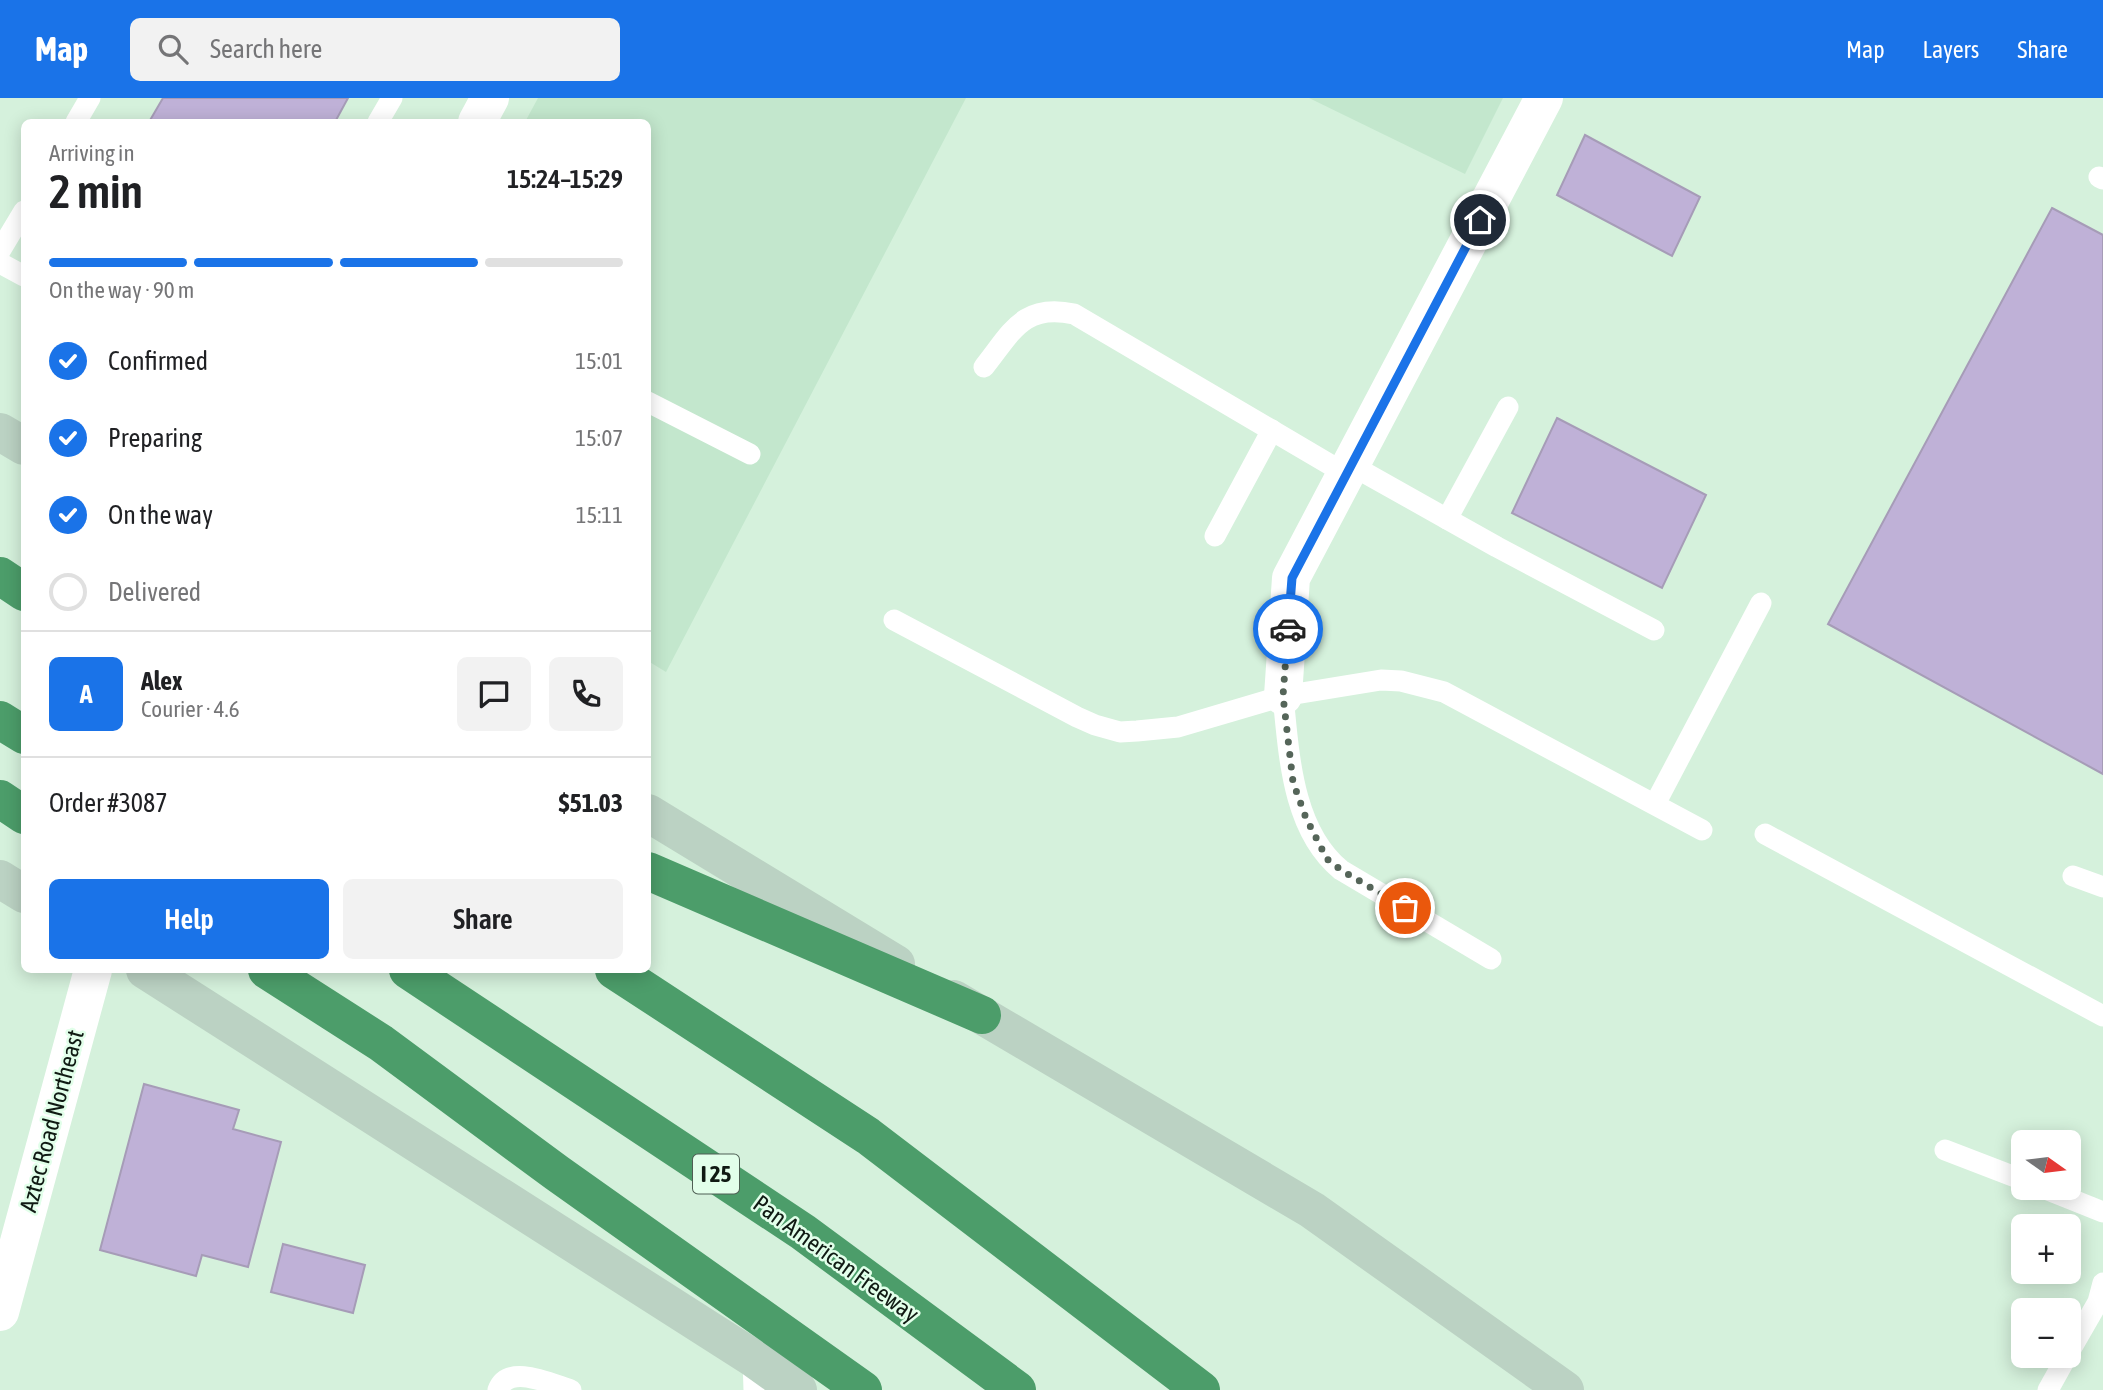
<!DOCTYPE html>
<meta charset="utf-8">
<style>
:root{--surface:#fff;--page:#f2f2f2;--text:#202124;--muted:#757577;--line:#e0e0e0;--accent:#1a73e8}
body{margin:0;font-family:"Asap Condensed",sans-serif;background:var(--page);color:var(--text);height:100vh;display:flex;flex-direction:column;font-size:26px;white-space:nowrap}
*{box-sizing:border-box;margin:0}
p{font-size:23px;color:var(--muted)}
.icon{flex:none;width:38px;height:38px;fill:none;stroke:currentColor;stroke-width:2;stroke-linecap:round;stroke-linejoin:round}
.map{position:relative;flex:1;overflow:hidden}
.sheet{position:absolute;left:21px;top:21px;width:630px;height:854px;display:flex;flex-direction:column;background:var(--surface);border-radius:10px;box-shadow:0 4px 18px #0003}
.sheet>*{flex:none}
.needle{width:46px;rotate:104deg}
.tools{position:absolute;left:2011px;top:1032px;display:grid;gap:14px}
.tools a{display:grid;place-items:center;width:70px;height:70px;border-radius:10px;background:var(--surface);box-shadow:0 4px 18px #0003;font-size:35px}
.pin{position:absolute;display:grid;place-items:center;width:60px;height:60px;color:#fff;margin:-30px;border:4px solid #fff;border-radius:50%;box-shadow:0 2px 7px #0007}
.courier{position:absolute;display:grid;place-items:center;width:70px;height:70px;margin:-35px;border:5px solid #1a73e8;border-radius:50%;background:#fff;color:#222;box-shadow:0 2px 9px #0007}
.summary em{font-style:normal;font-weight:600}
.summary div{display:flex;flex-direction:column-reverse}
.summary{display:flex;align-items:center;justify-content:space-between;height:119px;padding:0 28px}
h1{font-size:46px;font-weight:600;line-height:52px}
.bar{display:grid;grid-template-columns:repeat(4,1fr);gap:10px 7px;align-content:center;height:84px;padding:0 28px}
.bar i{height:9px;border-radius:5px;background:var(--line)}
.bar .active{background:var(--accent)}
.bar p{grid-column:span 4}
.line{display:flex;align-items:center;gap:18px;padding:0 28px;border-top:2px solid var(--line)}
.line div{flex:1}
.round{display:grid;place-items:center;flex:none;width:74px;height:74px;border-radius:10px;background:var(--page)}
ol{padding:0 28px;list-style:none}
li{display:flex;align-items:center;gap:21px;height:77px}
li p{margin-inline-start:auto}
li .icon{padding:7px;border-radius:50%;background:var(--accent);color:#fff;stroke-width:4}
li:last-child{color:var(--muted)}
li i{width:38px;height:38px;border:4px solid var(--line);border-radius:50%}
.cta{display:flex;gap:14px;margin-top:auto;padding:14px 28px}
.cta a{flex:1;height:80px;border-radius:10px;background:var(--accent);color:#fff;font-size:28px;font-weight:600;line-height:80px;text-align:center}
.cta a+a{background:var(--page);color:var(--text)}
header{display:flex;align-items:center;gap:42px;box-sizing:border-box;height:98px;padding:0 35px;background:var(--accent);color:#fff}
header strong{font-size:33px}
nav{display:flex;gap:38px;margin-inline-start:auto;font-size:24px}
.search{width:490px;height:63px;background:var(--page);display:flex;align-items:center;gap:18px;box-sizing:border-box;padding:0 24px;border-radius:10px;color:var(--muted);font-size:26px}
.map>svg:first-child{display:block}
.built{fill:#c3e7cd}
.building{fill:#bfb1d7;stroke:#a69cb7;stroke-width:2}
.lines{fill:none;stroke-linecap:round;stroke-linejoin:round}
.service{stroke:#fff;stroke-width:21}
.minor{stroke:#fff;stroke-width:38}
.secondary{stroke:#bbd2c3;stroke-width:38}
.motorway{stroke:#4c9d6a;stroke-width:38}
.done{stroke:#556559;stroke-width:7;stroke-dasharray:0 12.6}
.route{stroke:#1a73e8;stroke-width:9}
.labels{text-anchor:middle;stroke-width:5;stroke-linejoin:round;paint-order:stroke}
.shield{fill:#e2ffea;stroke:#4f5f54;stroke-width:2}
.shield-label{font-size:23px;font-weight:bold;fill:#101a13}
.street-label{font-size:24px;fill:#101a13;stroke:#e2ffea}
</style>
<header>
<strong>Map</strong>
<div class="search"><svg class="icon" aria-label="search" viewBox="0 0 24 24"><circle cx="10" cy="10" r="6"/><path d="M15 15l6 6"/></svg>Search here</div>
<nav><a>Map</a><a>Layers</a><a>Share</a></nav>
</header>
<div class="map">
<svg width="2103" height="1292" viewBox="0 0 2103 1292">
<rect width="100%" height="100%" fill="#d5f1dc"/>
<!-- built -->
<g class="built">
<polygon points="538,0 966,0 666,574 648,563 648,24 525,24"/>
<polygon points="1309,0 1503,0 1465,76"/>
</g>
<!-- building -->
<g class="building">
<polygon points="163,0 348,0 335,24 149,24"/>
<polygon points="1585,37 1700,99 1672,158 1557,97"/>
<polygon points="2052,110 2103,137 2103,676 1828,526"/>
<polygon points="1557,320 1706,397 1662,490 1512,415"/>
<polygon points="144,986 239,1012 233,1031 281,1044 248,1169 202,1157 196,1178 100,1152"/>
<polygon points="283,1146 365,1167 353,1215 271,1194"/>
</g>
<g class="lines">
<!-- service -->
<g class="service">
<polyline points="76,24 90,0"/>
<polyline points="378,24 392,0"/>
<polyline points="2099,79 2103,81"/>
<polyline points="0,153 24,113"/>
<polyline points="0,165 24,178"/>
<path d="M984,269c28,-35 39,-64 90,-53l272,160"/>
<polyline points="648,304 750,356"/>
<polyline points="1351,367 1497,449 1654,532"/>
<polyline points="1447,421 1508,309"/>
<polyline points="1215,438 1272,332"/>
<polyline points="894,522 1077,619 1095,627 1120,634 1137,633 1178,629 1283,598 1381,582 1401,583 1444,594 1702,732"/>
<path d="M1283,598c6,58 9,134 58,174l150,89"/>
<polyline points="1655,706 1761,505"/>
<polyline points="1765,736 2103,918"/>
<polyline points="2073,778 2103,789"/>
<polyline points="1945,1052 2023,1082"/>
<polyline points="2043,1090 2103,1114"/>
<polyline points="2068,1256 2098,1204 2103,1185"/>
<polyline points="753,1260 754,1292"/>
<path d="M498,1292c10,-27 53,-6 73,0"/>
<polyline points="2048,1292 2067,1258"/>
</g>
<!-- minor -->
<g class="minor">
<polyline points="477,24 490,0"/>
<polyline points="1283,598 1291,480 1544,0"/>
<polyline points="0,1214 93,872"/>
</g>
<!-- secondary -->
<g class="secondary">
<polyline points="0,334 24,348"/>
<polyline points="648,715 896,866"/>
<polyline points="0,781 24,796"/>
<polyline points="145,872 753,1260 798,1292"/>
<polyline points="954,901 1312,1112 1565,1292"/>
</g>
<!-- motorway -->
<g class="motorway">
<polyline points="0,478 24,494"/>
<polyline points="0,622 24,637"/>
<polyline points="0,701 24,717"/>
<polyline points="648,773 982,917"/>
<polyline points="267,872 381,945 557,1075 863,1292"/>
<polyline points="408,872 803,1134 1017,1292"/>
<polyline points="614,872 868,1038 1201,1292"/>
</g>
</g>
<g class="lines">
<!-- done -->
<polyline class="done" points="1288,531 1283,598 1293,684 1306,720 1327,761 1341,772 1405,810"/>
<!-- route -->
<polyline class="route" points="1288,531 1292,480 1480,122"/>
</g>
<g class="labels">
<!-- shield labels -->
<rect class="shield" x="693" y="1056.5" width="46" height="39" rx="5"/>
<g class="shield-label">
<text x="716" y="1084">I 25</text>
</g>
<!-- street labels -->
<g class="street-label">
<text transform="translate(52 1023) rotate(-75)" y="8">Aztec Road Northeast</text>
<text transform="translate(836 1161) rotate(36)" y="8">Pan American Freeway</text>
</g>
</g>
</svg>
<div class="tools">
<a><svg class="needle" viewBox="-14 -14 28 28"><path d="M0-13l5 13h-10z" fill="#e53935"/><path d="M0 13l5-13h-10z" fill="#757577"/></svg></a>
<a>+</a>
<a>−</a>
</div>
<div class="pin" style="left:1405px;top:810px;background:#ea580c"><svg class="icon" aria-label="bag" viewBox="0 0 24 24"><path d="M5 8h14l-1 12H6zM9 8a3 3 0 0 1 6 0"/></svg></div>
<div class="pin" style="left:1480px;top:122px;background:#1f2937"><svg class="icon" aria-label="home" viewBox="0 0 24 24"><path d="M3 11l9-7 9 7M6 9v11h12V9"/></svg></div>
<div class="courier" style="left:1288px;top:531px"><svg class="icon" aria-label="car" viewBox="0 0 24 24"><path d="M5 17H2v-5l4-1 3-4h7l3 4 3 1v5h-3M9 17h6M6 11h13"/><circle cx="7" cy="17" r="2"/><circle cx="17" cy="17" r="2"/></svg></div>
<section class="sheet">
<div class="summary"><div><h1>2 min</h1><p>Arriving in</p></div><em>15:24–15:29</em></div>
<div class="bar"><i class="active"></i><i class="active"></i><i class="active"></i><i></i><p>On the way · 90 m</p></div>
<ol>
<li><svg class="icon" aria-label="check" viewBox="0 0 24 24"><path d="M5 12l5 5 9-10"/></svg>Confirmed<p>15:01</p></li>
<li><svg class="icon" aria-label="check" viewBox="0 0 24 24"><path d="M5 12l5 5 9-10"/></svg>Preparing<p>15:07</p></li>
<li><svg class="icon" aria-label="check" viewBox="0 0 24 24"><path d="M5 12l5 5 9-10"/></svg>On the way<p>15:11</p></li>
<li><i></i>Delivered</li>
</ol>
<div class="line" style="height:126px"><b class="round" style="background:var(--accent);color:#fff">A</b><div><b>Alex</b><p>Courier · 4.6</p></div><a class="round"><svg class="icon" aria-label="chat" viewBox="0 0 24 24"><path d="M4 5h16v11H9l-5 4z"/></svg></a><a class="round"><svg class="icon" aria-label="phone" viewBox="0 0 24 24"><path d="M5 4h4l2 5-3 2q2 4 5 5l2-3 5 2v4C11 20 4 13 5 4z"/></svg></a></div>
<div class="line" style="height:91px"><div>Order #3087</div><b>$51.03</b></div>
<div class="cta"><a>Help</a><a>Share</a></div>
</section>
</div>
